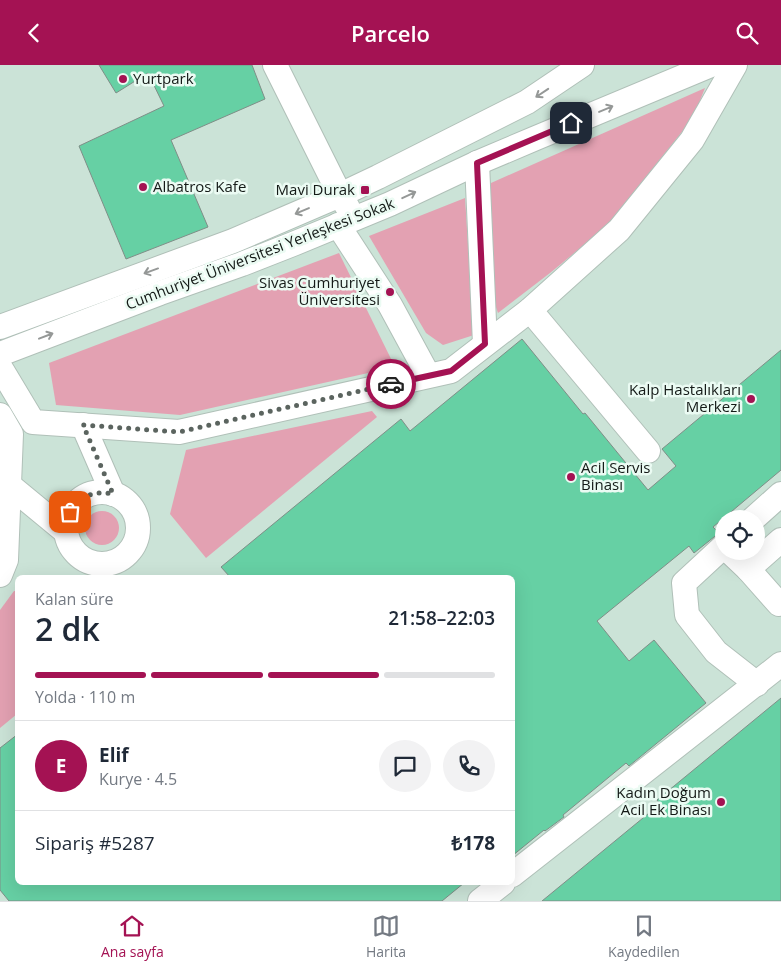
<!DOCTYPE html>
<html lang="tr">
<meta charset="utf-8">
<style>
:root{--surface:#fff;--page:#f2f2f3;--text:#1f2937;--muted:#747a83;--line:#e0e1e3;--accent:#a41253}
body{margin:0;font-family:"Open Sans",sans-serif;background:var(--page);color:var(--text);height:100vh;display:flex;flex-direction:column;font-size:19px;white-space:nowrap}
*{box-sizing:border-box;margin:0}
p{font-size:16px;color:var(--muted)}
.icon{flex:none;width:28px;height:28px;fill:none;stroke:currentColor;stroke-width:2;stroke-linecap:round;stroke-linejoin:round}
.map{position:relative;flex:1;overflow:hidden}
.panel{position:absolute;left:15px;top:510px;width:500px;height:310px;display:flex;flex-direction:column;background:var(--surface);border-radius:8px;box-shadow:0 5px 20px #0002}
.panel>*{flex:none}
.tools{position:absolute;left:715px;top:445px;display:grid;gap:10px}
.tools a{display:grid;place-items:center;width:50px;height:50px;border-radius:50%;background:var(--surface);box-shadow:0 5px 20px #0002;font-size:25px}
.pin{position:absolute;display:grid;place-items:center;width:42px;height:42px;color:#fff;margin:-21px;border-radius:10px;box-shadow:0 2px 8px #0006}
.courier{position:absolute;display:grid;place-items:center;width:50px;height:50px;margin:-25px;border:4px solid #a41253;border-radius:50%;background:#fff;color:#222;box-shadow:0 1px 6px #0007}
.headline em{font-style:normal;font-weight:600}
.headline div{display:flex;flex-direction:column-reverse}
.headline{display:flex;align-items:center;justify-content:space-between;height:85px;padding:0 20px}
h1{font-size:32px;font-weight:600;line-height:38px}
.bar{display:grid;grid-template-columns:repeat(4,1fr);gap:8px 5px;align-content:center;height:60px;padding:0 20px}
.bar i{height:6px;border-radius:4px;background:var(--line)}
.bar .current{background:var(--accent)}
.bar p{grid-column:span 4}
.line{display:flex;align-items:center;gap:12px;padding:0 20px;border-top:1px solid var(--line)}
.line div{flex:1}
.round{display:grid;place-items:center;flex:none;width:52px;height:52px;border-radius:26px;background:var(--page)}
header{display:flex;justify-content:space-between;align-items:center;height:65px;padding:0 20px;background:var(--accent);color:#fff;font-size:22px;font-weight:600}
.menu{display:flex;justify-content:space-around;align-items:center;height:70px;border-top:1px solid var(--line);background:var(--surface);font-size:14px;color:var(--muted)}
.menu a{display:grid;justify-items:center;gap:2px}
.menu .current{color:var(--accent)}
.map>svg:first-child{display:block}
.built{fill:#cbe3d7;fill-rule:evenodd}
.green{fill:#e3a1b2}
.building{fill:#66d0a4;stroke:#7f8e87}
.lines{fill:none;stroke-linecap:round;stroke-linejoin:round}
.minor-casing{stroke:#b0c0b8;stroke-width:26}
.minor{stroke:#fff;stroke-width:24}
.oneway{stroke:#959897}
.done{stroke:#5b645f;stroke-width:5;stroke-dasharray:0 9}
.route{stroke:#a41253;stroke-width:6}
.poi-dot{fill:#a41253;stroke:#ebfbf3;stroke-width:2}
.labels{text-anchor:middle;stroke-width:5;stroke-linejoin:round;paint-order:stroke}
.poi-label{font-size:15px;fill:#141a17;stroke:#ebfbf3;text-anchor:end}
.street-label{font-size:15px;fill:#141a17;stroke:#ebfbf3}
</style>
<header><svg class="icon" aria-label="back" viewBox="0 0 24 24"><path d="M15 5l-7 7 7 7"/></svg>Parcelo<svg class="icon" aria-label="search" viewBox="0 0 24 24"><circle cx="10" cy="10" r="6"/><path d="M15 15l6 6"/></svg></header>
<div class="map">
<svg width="781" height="836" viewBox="0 0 781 836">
<rect width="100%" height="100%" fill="#deeee6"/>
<!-- built -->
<path class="built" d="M0,0h781v836h-781zM724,454h32v32h-32zM18,512h494v306h-494z"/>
<!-- green -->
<g class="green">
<polygon points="705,23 693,53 607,161 550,208 498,248 489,222 491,118"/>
<polygon points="465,133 474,270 443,280 426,268 369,171"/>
<polygon points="339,188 395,302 180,350 56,340 49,298"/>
<polygon points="372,346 377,352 206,493 170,449 186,385"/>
<circle cx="102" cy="463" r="17"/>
<polygon points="14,526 17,526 17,649 0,663 0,545"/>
</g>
<!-- building -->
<g class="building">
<polygon points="99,0 252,0 265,34 171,75 208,162 126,194 79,81 164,41 148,8 116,28"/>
<polygon points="522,274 583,349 585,348 648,425 676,401 662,384 781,285 781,405 713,462 719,468 694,488 689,481 597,556 629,596 654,575 706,638 629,701 626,698 563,750 564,752 545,766 544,765 512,791 512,512 230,512 221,502 401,354 410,366"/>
<polygon points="781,633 781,836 542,836 660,739 657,735"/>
<polygon points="18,669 18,818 464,818 442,836 9,836 0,825 0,683"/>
</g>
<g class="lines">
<defs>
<g id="minor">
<polyline points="275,0 340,130 348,143"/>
<polyline points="477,98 485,279"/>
<polyline points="338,160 390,240 428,310"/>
<polyline points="530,245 648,386"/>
<polyline points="0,262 233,176 340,130 378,112 527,37 582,0"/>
<polyline points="0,289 160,228 242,199 293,179 390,139 477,98 536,73 711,0"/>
<polyline points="0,302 33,357 179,367 451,306 530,245 619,165 692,75 735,0"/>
<polyline points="0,350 11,369 6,495 0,510"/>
<polyline points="83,360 113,429"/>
<polyline points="9,420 66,467"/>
<circle cx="102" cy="463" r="36"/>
<polyline points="753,454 781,429"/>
<polyline points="724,481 684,518 687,550 716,587 757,619"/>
<polyline points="729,486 748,504 779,539 781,537"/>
<polyline points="748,504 781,475"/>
<polyline points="512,810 781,599"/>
<polyline points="480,836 503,818"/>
</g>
</defs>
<!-- minor casing -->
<use href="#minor" class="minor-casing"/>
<!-- minor -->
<use href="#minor" class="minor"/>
</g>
<!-- one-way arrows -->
<defs><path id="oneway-shaft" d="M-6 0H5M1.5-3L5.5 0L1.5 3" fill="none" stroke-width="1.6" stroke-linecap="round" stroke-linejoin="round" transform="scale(1.25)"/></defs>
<g class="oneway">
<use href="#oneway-shaft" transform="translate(542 28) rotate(146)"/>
<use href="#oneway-shaft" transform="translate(606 44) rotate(-23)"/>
<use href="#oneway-shaft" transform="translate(409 130) rotate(-25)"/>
<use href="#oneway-shaft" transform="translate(302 146) rotate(157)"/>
<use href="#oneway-shaft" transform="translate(151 206) rotate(160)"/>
<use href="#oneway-shaft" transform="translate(46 271) rotate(-21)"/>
</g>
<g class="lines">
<!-- done -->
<path class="done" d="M70,447c12,-16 23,-22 43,-18l-30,-69 96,7 212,-48"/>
<!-- route -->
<polyline class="route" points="391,319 451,306 485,279 477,98 571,58"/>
</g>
<!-- markers -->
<g class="poi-dot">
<circle cx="123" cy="14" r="5"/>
<circle cx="143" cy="122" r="5"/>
<rect x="360" y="120" width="10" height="10" rx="2.5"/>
<circle cx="390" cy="227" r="5"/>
<circle cx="751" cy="334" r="5"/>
<circle cx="571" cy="412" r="5"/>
<circle cx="721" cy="737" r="5"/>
</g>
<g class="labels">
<!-- poi labels -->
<g class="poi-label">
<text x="133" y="19" text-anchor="start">Yurtpark</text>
<text x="153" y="127" text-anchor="start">Albatros Kafe</text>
<text x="355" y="130">Mavi Durak</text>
<text x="380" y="223">Sivas Cumhuriyet<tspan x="380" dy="17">Üniversitesi</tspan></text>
<text x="741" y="330">Kalp Hastalıkları<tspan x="741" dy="17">Merkezi</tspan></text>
<text x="581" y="408" text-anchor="start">Acil Servis<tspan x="581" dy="17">Binası</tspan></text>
<text x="711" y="733">Kadın Doğum<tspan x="711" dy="17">Acil Ek Binası</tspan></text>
</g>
<!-- street labels -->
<g class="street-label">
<text transform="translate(260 189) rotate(-21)" y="5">Cumhuriyet Üniversitesi Yerleşkesi Sokak</text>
</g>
</g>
</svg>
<div class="tools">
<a><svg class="icon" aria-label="locate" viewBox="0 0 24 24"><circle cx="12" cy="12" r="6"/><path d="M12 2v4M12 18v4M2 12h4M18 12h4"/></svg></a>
</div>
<div class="pin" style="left:70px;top:447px;background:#ea580c"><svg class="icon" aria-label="bag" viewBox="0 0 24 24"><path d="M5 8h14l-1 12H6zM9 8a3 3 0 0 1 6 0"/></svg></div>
<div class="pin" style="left:571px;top:58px;background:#1f2937"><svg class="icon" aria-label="home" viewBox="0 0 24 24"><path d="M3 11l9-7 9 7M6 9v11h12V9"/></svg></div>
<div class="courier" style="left:391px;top:319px"><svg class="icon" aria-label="car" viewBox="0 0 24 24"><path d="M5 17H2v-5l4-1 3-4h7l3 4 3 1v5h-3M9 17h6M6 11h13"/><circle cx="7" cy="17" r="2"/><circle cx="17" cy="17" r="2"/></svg></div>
<section class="panel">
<div class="headline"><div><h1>2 dk</h1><p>Kalan süre</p></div><em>21:58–22:03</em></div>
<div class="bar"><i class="current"></i><i class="current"></i><i class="current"></i><i></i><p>Yolda · 110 m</p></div>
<div class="line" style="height:90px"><b class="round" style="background:var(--accent);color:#fff">E</b><div><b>Elif</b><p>Kurye · 4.5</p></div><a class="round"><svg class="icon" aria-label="chat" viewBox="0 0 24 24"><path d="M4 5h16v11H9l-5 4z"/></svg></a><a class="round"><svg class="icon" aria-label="phone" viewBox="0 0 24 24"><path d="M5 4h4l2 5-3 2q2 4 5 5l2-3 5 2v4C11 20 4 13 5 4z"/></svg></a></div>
<div class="line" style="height:65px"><div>Sipariş #5287</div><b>₺178</b></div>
</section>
</div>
<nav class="menu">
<a class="current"><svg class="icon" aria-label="home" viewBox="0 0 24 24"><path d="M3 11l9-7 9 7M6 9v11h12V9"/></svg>Ana sayfa</a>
<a><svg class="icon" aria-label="map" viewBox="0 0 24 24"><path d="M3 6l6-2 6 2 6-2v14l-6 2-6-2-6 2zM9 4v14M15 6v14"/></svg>Harita</a>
<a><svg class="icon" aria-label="saved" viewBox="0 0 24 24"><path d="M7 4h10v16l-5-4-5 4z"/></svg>Kaydedilen</a>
</nav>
